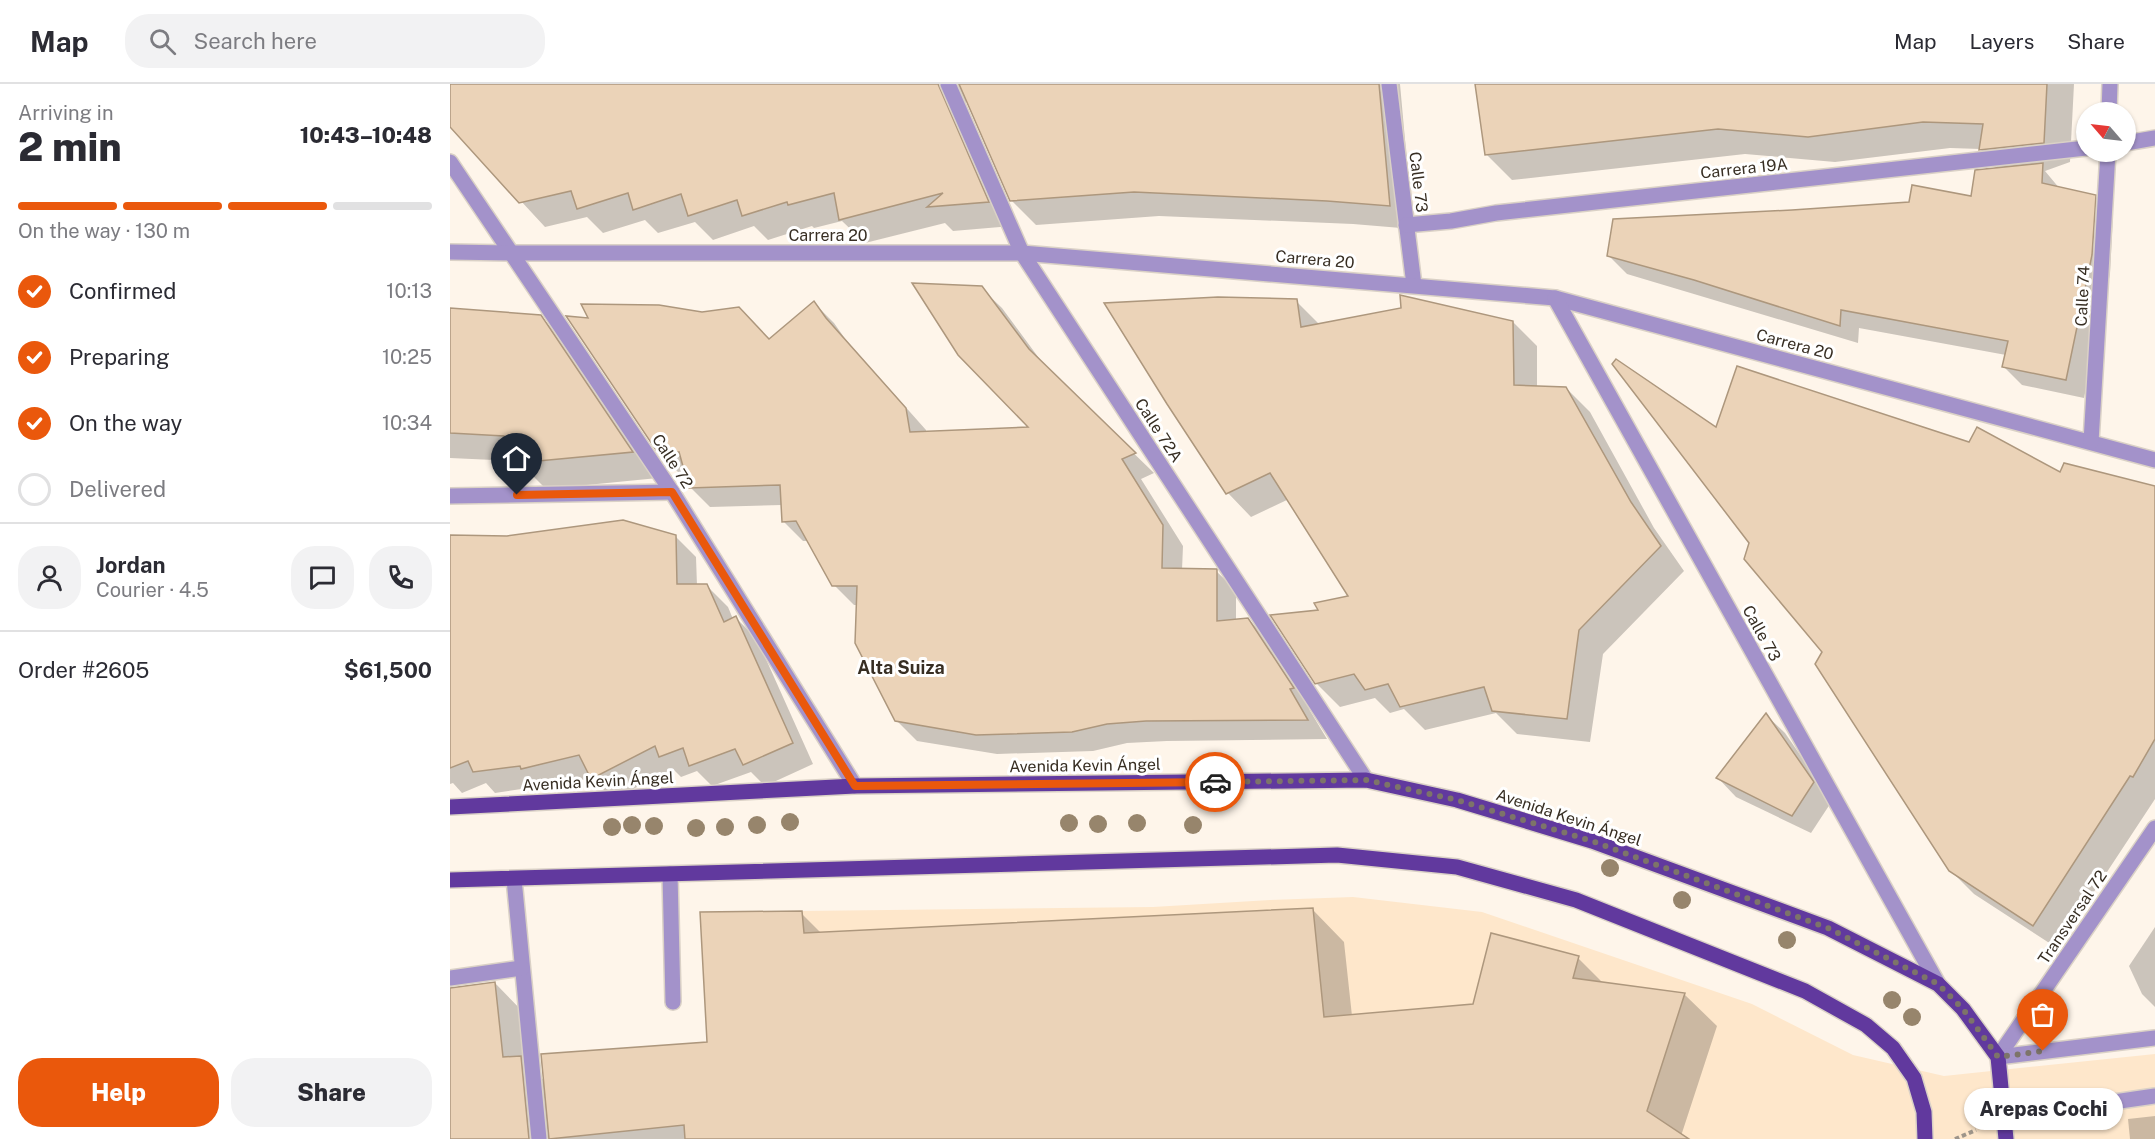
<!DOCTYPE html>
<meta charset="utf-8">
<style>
:root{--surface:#fff;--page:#f2f2f3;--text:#2b2b33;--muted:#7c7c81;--line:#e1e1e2;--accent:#ea580c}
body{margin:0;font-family:"Public Sans",sans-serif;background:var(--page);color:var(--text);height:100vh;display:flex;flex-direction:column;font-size:22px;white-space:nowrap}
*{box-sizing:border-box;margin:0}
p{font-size:20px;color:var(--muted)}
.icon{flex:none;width:33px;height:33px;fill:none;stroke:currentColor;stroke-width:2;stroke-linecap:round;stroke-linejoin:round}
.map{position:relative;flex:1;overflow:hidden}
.panel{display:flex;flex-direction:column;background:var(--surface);width:450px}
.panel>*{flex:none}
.needle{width:39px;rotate:298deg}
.controls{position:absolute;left:1626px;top:18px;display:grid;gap:12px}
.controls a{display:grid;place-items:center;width:60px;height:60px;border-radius:50%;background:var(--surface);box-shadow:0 2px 4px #0004;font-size:30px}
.pin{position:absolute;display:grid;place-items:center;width:51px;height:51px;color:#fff;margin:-62px -26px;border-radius:50% 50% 50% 0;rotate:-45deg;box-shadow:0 0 6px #0007}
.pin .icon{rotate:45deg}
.courier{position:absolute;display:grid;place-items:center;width:60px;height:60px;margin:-30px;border:4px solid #ea580c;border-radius:50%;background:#fff;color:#222;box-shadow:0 2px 8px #0007}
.bubble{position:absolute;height:42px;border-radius:21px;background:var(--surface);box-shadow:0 2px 4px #0004;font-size:20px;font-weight:800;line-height:42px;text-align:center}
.head em{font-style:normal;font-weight:800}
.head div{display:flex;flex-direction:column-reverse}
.head{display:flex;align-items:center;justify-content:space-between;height:102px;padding:0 18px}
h1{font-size:39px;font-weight:800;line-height:45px}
.bar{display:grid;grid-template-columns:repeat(4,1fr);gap:9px 6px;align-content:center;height:72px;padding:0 18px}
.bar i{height:8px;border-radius:4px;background:var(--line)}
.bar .selected{background:var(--accent)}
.bar p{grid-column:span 4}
.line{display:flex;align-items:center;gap:15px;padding:0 18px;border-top:2px solid var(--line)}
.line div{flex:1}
.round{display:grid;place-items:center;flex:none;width:63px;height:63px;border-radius:24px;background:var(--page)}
ol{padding:0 18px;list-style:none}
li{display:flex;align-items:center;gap:18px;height:66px}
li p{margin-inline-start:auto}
li .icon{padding:6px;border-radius:50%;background:var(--accent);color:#fff;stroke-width:4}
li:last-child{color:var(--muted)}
li i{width:33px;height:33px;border:3px solid var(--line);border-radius:50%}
.button{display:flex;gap:12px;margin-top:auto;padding:12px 18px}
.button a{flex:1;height:69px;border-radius:24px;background:var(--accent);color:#fff;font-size:24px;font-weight:800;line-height:69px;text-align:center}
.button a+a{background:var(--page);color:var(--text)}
header{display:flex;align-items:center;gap:36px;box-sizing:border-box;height:84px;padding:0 30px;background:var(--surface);border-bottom:2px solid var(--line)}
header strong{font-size:28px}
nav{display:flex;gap:33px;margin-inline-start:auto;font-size:21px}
.search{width:420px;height:54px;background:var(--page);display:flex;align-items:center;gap:15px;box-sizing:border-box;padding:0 21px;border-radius:24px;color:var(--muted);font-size:22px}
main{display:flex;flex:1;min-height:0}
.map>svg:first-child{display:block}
.built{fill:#fee7cb}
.shadow{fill:#0003}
.building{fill:#ebd3b8;stroke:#ad977d;stroke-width:1.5}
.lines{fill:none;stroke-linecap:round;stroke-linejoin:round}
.minor-casing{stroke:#dad1c6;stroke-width:18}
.major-casing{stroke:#dad1c6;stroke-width:18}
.path{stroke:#9e958a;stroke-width:4;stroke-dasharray:4.5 3;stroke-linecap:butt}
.minor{stroke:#a392ca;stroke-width:15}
.major{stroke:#61399e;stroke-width:15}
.tree{fill:#97856c}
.done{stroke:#7d7469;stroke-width:6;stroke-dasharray:0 10.8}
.route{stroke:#ea580c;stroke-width:8}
.labels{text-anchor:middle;stroke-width:6;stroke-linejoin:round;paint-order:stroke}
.street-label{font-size:16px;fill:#372e23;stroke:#fff}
.neighbourhood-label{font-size:18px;font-weight:bold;fill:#372e23;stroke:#fff}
</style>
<header>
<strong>Map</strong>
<div class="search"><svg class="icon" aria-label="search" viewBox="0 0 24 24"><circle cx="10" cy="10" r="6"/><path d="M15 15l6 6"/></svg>Search here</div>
<nav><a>Map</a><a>Layers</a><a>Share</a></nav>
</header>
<main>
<section class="panel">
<div class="head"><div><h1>2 min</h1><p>Arriving in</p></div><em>10:43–10:48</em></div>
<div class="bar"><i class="selected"></i><i class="selected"></i><i class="selected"></i><i></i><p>On the way · 130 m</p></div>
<ol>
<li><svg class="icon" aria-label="check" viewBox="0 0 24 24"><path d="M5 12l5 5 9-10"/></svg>Confirmed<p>10:13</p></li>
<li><svg class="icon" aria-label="check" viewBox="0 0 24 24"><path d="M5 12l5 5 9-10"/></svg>Preparing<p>10:25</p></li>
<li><svg class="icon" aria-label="check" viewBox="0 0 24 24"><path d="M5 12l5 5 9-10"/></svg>On the way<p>10:34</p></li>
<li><i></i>Delivered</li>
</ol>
<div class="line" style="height:108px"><a class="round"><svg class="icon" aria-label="person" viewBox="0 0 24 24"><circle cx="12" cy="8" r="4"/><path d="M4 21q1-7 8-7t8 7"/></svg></a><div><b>Jordan</b><p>Courier · 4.5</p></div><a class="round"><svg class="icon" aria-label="chat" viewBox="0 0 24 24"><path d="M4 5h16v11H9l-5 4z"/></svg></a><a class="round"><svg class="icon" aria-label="phone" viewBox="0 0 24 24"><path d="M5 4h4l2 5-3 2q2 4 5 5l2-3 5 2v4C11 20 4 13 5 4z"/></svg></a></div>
<div class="line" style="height:78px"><div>Order #2605</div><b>$61,500</b></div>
<div class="button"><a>Help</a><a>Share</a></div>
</section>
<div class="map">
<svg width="1705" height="1055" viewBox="0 0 1705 1055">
<rect width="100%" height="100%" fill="#fef5ea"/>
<!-- built -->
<polygon class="built" points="903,813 1032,828 1302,920 1403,971 1494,992 1705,970 1705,1055 370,1055 352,827 703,823 820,816"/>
<!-- shadow -->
<g class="shadow">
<polygon points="0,0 950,0 963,145 903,140 709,132 586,141 561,116 518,17 514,19 562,142 503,147 495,139 415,159 392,137 364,144 362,142 318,156 304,142 263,156 245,138 208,149 195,136 153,149 137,133 95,143 0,40"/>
<polygon points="1027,0 1624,0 1620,78 1595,87 1610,105 1645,112 1663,131 1660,190 1634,314 1572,301 1554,283 1556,271 1409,244 1408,259 1177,190 1159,172 1522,113 1553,89 1530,65 1500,64 1385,78 1295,70 1062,96 1036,70"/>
<polygon points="531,204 552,224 597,285 704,389 691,395 733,462 732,486 766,487 786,506 786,536 798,535 818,555 863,624 859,625 877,655 717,657 677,659 643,667 547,670 467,657 446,636 408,521 404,521 384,501 359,457 353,457 333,437 332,421 260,423 240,403 237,390 231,391 211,371 320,256 364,219 384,239 396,256 476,346 476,349 582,344"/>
<polygon points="846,217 870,241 1063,238 1087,262 1087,303 1116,304 1140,328 1204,444 1234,487 1153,570 1140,658 1067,650 1046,629 975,646 954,625 940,629 925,614 890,623 866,599 870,528 900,513 839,415 801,433 778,409"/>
<polygon points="0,225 90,232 117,259 208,394 96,405 68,377 0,374"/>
<polygon points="1266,345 1705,404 1705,715 1607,864 1524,810 1500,786 1374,568 1300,459"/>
<polygon points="0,452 225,452 246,473 247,502 257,502 278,523 283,535 286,534 307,555 363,680 315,702 301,688 262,702 247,687 231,693 223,685 163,715 142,694 93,705 91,702 45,709 36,699 12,709 3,699 0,700"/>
<polygon points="1316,631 1335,649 1382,717 1361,749 1286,713 1268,694"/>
<polygon points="862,825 894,858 902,932 1024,921 1128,874 1154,900 1234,910 1267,942 1231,1052 1237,1055 0,1055 0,905 45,899 77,932 82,985 95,997 258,960 351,829 372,850"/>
<polygon points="1705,843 1705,923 1692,910 1679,882"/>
<polygon points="1705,1032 1705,1055 1680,1055 1678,1035"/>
</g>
<!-- building -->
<g class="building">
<polygon points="0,0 488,0 539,118 477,123 493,109 389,136 384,109 338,121 337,118 292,132 287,116 238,132 231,110 183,126 178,109 127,125 121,107 69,119 0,43"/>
<polygon points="509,0 929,0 940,122 877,117 684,108 560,117"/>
<polygon points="1025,0 1597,0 1594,59 1529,66 1533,40 1473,38 1358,53 1268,45 1035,71"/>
<polygon points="1593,79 1592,99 1646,111 1642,171 1616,296 1552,283 1558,257 1391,226 1390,242 1244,196 1157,172 1163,135 1342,126 1459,118 1462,101 1521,112 1525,86"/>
<polygon points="462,199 532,202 579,265 686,369 672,375 713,441 712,484 767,485 767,537 798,534 844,604 840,605 858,636 696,637 657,640 622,648 526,651 445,637 405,559 407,502 382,502 346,437 332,438 330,401 239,404 229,368 210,372 116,232 138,234 131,220 209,221 252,228 289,223 319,255 364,217 376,234 456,324 460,348 578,343 508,271"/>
<polygon points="950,211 1063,237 1064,301 1116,303 1181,418 1211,462 1129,546 1117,635 1042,627 1034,603 950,623 938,600 915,606 904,590 865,600 820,531 868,526 864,519 898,512 820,389 776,410 717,320 654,219 768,213 847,215 851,243 951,224"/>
<polygon points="0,224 91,231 183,368 67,379 54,352 0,349"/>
<polygon points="1166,275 1266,343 1287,282 1519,358 1527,343 1610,388 1614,379 1705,402 1705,655 1683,693 1680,692 1583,842 1499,787 1365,580 1372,568 1294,475 1299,459 1162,280"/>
<polygon points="173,436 226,451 227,500 257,500 274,538 286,532 343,659 293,681 285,665 239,682 233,664 209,673 205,662 141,695 129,671 71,685 70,682 23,688 18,677 0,684 0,451 57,452"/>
<polygon points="1316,629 1364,698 1342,732 1266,694"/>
<polygon points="863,824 874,933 1023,920 1041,849 1129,872 1123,894 1235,909 1197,1027 1239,1055 235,1055 234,1041 99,1055 91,970 257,958 250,828 352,827 354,849"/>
<polygon points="45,898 53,973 71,972 79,1055 0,1055 0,904"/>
</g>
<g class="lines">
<defs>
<g id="minor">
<polyline points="498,0 572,169 916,696"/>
<polyline points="939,0 964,201"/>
<polyline points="1659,28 1660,0"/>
<polyline points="1676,59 1705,54"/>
<polyline points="0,78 222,408 405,702"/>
<polyline points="956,141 1001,137 1046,129 1636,64"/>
<polyline points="0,168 62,169 572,169 1105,214 1705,376"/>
<polyline points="1105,214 1488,900"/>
<polyline points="1641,358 1658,68"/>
<polyline points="0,412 222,408"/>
<polyline points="220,790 223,918"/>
<polyline points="64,795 89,1055"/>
<polyline points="0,894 72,884"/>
<polyline points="1548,973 1705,744"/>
<polyline points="1548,973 1705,954"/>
<polyline points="1555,1034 1705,1012"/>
</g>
<g id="major">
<polyline points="0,723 405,702 916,696 1007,716 1142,757 1378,844 1488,900 1513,925 1548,973 1556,1055"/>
<polyline points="0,796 887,771 1007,783 1126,816 1355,907 1416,941 1443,964 1464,994 1474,1028 1475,1055"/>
</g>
</defs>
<!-- minor casing -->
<use href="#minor" class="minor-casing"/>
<!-- major casing -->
<use href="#major" class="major-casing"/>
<!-- path -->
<polyline class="path" points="1505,1055 1526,1046"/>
<!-- minor -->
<use href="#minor" class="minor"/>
<!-- major -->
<use href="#major" class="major"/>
</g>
<!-- trees -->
<g class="tree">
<circle cx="340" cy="738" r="9"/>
<circle cx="619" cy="739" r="9"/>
<circle cx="687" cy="739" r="9"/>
<circle cx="648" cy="740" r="9"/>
<circle cx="182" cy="741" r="9"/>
<circle cx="307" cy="741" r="9"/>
<circle cx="743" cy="741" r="9"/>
<circle cx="204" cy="742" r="9"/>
<circle cx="162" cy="743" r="9"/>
<circle cx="275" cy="743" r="9"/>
<circle cx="246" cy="744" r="9"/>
<circle cx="1160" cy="784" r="9"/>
<circle cx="1232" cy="816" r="9"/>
<circle cx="1337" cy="856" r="9"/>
<circle cx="1442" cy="916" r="9"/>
<circle cx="1462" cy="933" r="9"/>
</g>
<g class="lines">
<!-- done -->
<polyline class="done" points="765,698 916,696 1007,716 1142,757 1378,844 1488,900 1513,925 1548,973 1593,967"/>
<!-- route -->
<polyline class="route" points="67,411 222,408 405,702 765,698"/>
</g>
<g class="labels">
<!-- street labels -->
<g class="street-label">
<text transform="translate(1294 84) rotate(-6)" y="6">Carrera 19A</text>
<text transform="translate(969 98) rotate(83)" y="6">Calle 73</text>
<text x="378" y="157">Carrera 20</text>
<text transform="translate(865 175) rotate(5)" y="6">Carrera 20</text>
<text transform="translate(1632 212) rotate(-87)" y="6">Calle 74</text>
<text transform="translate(1345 260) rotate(15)" y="6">Carrera 20</text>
<text transform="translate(709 346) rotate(57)" y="6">Calle 72A</text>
<text transform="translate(223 377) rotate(57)" y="6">Calle 72</text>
<text transform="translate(1312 549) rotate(61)" y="6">Calle 73</text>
<text transform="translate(635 681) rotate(-1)" y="6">Avenida Kevin Ángel</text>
<text transform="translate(148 697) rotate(-3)" y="6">Avenida Kevin Ángel</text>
<text transform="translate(1119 733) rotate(18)" y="6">Avenida Kevin Ángel</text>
<text transform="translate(1622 833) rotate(-56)" y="6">Transversal 72</text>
</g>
<!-- neighbourhood labels -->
<g class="neighbourhood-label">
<text x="451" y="590">Alta Suiza</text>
</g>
</g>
</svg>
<div class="controls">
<a><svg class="needle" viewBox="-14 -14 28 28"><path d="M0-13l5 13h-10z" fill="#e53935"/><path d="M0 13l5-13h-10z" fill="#7c7c81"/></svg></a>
</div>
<div class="pin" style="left:1593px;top:967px;background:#ea580c"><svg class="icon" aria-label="bag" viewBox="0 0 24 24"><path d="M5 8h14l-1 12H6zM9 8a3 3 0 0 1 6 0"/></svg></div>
<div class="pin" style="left:67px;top:411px;background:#1f2937"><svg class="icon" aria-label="home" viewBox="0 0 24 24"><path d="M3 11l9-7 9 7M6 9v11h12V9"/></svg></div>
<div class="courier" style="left:765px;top:698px"><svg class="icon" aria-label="car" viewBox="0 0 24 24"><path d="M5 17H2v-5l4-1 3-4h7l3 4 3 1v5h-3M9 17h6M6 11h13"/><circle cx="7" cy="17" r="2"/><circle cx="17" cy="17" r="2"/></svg></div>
<div class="bubble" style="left:1514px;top:1004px;width:159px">Arepas Cochi</div>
</div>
</main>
